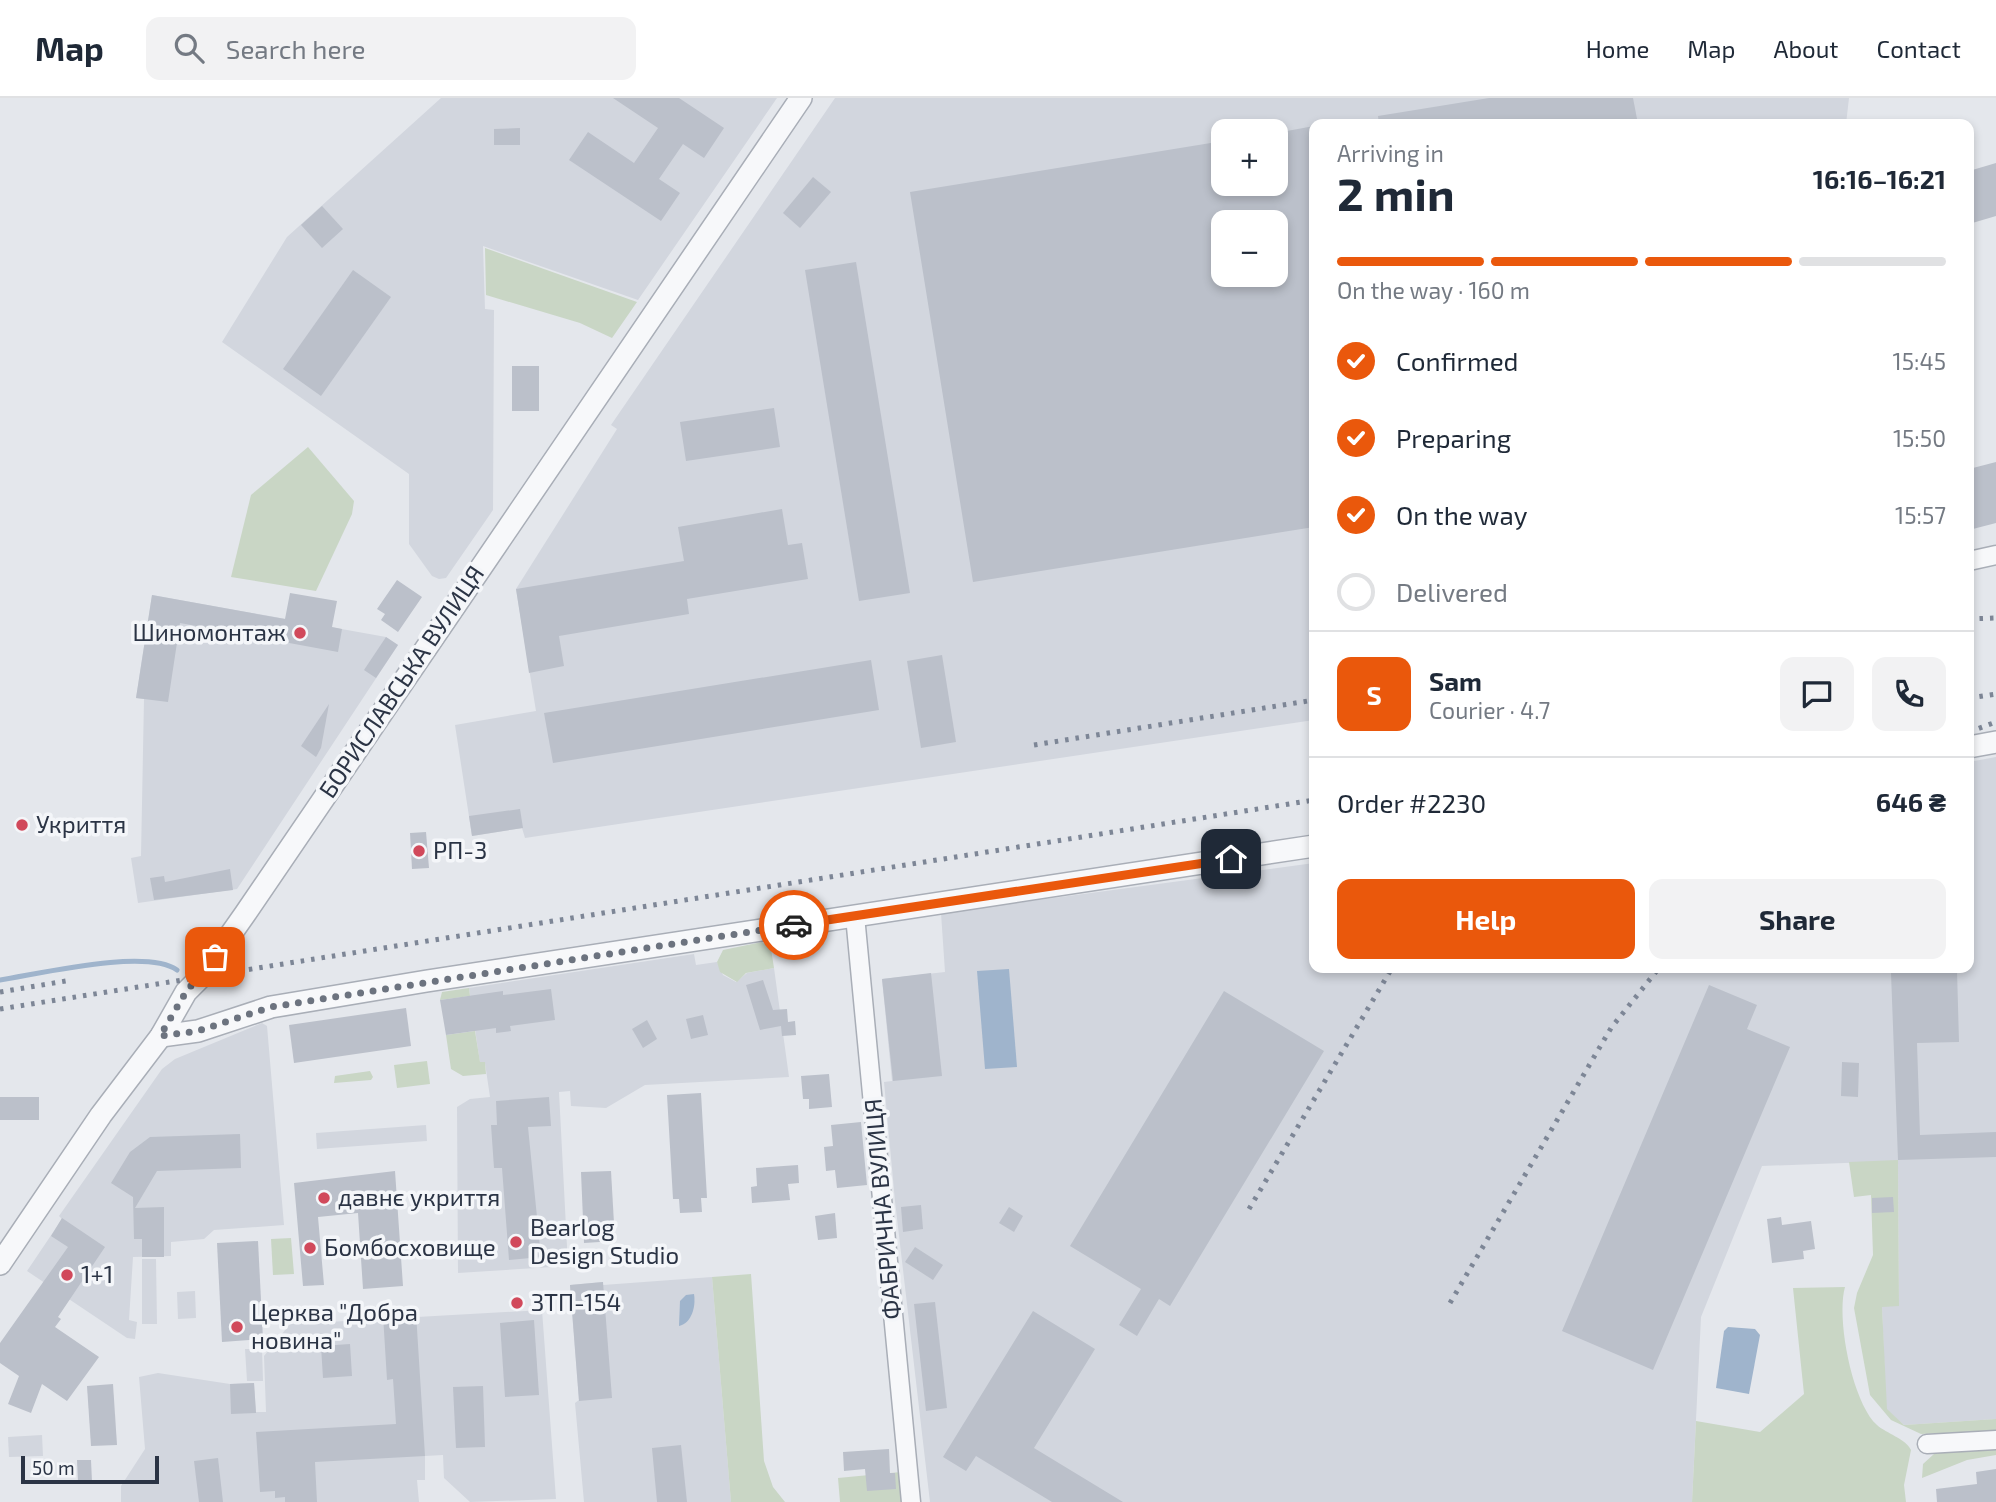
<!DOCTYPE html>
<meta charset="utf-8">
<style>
:root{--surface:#fff;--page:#f2f2f3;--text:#1f2937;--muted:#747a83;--line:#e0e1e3;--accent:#ea580c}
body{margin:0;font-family:"Exo 2",sans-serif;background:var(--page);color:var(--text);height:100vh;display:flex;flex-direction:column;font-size:26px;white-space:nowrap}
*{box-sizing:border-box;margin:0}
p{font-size:23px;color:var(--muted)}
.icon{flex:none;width:38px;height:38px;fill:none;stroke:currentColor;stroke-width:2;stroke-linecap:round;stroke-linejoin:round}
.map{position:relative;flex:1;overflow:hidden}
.side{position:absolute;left:1309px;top:21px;width:665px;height:854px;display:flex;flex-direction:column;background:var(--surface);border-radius:14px;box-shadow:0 4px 10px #0003}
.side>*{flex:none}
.buttons{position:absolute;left:1211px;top:21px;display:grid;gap:14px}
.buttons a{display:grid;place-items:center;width:77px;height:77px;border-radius:14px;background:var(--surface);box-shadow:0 4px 10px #0003;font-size:35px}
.scale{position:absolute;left:21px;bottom:18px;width:138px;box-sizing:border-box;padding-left:7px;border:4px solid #2b3445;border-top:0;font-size:19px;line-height:24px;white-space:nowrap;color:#2b3445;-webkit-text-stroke:5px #f4f6f9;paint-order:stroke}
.pin{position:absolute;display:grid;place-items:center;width:60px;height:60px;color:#fff;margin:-30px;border-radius:14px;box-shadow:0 4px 10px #0006}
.courier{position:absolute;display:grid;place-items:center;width:70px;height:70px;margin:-35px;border:5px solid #ea580c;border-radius:50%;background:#fff;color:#222;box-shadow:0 2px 9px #0007}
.headline em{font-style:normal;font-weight:700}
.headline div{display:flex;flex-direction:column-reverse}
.headline{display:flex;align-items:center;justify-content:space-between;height:119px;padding:0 28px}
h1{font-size:46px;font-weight:700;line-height:52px}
.bar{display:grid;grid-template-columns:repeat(4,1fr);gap:10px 7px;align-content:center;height:84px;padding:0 28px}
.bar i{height:9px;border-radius:5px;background:var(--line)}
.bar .active{background:var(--accent)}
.bar p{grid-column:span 4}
.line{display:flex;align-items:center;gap:18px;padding:0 28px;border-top:2px solid var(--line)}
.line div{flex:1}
.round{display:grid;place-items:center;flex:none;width:74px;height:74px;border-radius:14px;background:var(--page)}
ol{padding:0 28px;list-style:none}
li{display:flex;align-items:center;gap:21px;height:77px}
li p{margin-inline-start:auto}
li .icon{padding:7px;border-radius:50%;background:var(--accent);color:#fff;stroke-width:4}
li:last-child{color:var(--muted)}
li i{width:38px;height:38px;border:4px solid var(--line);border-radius:50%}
.primary-button{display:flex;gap:14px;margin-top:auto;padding:14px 28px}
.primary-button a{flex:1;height:80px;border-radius:14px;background:var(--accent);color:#fff;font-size:28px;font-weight:700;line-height:80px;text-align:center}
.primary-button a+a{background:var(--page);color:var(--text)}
header{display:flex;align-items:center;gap:42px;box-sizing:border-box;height:98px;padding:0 35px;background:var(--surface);border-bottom:2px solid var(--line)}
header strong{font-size:33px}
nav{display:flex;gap:38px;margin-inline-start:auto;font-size:24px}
.search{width:490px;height:63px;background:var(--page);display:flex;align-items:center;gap:18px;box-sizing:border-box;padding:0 24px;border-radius:14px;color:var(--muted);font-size:26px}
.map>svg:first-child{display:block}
.built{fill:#d2d6de;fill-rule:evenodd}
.green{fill:#c9d6c5}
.water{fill:#9fb4cc}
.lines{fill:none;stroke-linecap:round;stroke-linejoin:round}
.stream{stroke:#9fb4cc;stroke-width:5}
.building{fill:#bbc0ca;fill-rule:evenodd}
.minor-casing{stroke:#a9aeb7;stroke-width:21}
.tertiary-casing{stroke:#a9aeb7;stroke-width:24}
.minor{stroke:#f7f8fa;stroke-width:18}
.tertiary{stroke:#f7f8fa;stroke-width:21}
.rail{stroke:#7d8696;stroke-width:5;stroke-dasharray:3.5 7;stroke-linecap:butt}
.done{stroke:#6c737f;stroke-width:7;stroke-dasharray:0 12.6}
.route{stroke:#ea580c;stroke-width:9}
.poi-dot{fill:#d1495b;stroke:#f4f6f9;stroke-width:2.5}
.labels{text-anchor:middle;stroke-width:7;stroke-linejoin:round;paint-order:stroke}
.poi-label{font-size:24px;fill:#2b3445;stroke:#f4f6f9;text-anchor:start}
.street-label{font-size:24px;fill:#2b3445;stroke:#f4f6f9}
</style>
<header>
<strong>Map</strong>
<div class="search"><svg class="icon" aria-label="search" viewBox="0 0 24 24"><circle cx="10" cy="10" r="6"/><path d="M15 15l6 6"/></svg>Search here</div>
<nav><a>Home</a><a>Map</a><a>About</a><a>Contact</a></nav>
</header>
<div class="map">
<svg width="1996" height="1404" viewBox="0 0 1996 1404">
<rect width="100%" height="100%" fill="#e4e7ec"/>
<!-- built -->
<g class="built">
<polygon points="441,0 777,0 638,202 483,148 485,211 494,212 493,412 446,480 439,481 432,478 409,446 409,376 222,244 287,139"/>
<path d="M835,0h1014l-3,26h-532v596l-789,118 -3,-10 -50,8 -17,-111 81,-14 -20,-122 101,-160 -6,-4zM1223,33h53v53h-53zM1223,124h53v53h-53z"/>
<polygon points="152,497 386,539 398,547 237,791 138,805 131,760 141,758 144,601 136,600"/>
<polygon points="1996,659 1996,1321 1904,1327 1886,1311 1882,1208 1899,1208 1898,1063 1762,1068 1701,1219 1692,1404 930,1404 895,1103 884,984 892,983 882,881 945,874 941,815 1314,765 1314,870 1969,870 1969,664"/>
<polygon points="694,856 696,867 717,864 723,877 736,884 747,875 774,870 789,979 645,987 606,1010 571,1008 570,993 559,994 568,1168 458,1175 457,1009 470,1001 490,999 485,965 480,965 469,890"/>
<polygon points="262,925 267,928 284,1127 214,1132 204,1141 171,1144 171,1158 133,1159 129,1222 137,1224 135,1241 127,1240 27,1173 62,1121 59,1118 162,971 175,961"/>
<polygon points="426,1027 427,1043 317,1051 316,1035"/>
<polygon points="142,1161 156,1161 157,1226 142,1226"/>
<polygon points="712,1179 731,1404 584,1404 575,1305 579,1302 570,1187 603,1184 603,1187"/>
<polygon points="195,1193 196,1220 178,1221 177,1194"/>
<polygon points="542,1212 556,1401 470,1404 444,1380 443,1357 425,1358 425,1382 417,1382 419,1404 121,1404 121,1388 145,1351 139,1279 158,1275 230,1286 254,1285 256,1314 266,1314 264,1258 290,1226 383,1221 383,1217 416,1215 417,1219"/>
<polygon points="245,1251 262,1251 263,1283 247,1283"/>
<polygon points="42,1337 43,1358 9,1359 8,1339"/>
</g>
<!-- green -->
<g class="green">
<polygon points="485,150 637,204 612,240 580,225 486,197"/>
<polygon points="308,349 354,403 352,416 316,493 231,479 251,397"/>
<polygon points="762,844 771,851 774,870 746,875 737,884 720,874 717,864 723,852"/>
<polygon points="469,890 470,898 440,902 442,894"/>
<polygon points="475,933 480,964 485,964 486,976 463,978 451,971 446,937"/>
<polygon points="427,963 430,986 397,990 394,967"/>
<polygon points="370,973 373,979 371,982 334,985 335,978"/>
<polygon points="1898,1062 1899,1208 1882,1209 1887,1311 1904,1327 1996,1321 1996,1333 1921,1336 1891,1322 1870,1297 1854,1210 1857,1195 1873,1157 1871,1097 1854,1099 1849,1064"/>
<polygon points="291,1140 294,1176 273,1177 271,1141"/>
<polygon points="751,1176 764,1363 773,1389 785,1404 731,1404 712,1179"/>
<path d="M1845,1189c-9,31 7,115 32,138 10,9 28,13 34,25l-7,35 2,17h-214l4,-81 64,11 44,-38 -11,-106z"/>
<polygon points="1996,1350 1996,1357 1967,1362 1922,1380 1923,1366 1934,1356 1947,1353"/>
<polygon points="901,1374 903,1404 840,1404 838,1380"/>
</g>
<!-- water -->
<g class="water">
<polygon points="1009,871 1017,969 985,971 977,873"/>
<path d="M694,1196c2,12 -2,29 -15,32l1,-25 6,-6z"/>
<polygon points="1728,1229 1755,1231 1760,1237 1749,1296 1716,1290 1724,1233"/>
</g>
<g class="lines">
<!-- stream -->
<path class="stream" d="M0,882c39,-6 146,-32 177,-10"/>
</g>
<!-- building -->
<g class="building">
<polygon points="613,0 679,0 724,30 704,60 683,46 659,81 680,95 661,123 569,62 588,34 634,65 658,30"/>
<polygon points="1489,0 1633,0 1638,26 1379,26 1378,18"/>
<path d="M1314,28v401l-341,55 -63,-390 313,-51v43h53v-51zM1223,124h53v53h-53z"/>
<polygon points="520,30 520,47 494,47 494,31"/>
<polygon points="1996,65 1996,118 1969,126 1969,73"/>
<polygon points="813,79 831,94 800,130 783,115"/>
<polygon points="322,108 343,131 322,150 301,127"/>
<polygon points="856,164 910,495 859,503 805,172"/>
<polygon points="353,172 391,199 321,298 283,271"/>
<rect x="512" y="268" width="27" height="45"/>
<polygon points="774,310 780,349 686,363 680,324"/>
<polygon points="1996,364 1996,425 1969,432 1969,371"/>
<polygon points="782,411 788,447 802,445 808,481 687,501 689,516 559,538 564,568 529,575 516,491 684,463 678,429"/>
<polygon points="397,482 422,499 398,534 381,522 385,516 377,511"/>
<polygon points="290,495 337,503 332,529 342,531 338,554 180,525 168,604 136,600 152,497 285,521"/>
<polygon points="386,539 398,547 376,580 364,572"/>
<polygon points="942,557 956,644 921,650 907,563"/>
<polygon points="871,562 879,612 553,665 544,615"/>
<polygon points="329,606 321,650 316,659 301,648"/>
<polygon points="520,711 523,730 472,738 469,718"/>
<polygon points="426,734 429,770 412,771 410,735"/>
<polygon points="230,771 233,792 154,802 150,780 164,778 165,784"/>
<polygon points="1957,872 1959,944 1917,945 1920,1037 1996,1034 1996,1059 1898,1062 1891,875"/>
<polygon points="931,875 942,978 893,983 882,881"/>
<polygon points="763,882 773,912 787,911 788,924 795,923 796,937 782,938 781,928 760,932 746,887"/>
<polygon points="1709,887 1757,907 1747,931 1790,949 1653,1272 1562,1233"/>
<polygon points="551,891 555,922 510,928 511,933 496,935 496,930 446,937 440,902 503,893 503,897"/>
<polygon points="1224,893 1324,953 1170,1208 1159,1201 1137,1238 1119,1227 1141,1191 1070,1148"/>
<polygon points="406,910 411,948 294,965 289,927"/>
<polygon points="703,917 708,937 691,941 686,921"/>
<polygon points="647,922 657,941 643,950 632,931"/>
<polygon points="1842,964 1859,965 1858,999 1841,998"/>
<polygon points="829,976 832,1009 809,1011 809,1001 803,1001 801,978"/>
<polygon points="701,995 707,1100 701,1100 702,1114 680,1115 679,1101 673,1101 667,997"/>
<rect x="0" y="999" width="39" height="23"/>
<polygon points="549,999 551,1028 528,1029 541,1159 509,1162 502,1070 494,1070 491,1027 497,1027 496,1003"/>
<polygon points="861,1024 867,1087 837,1090 835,1072 826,1073 824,1049 833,1048 831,1027"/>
<polygon points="240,1036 241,1070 157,1073 135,1110 164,1109 164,1159 142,1159 142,1141 134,1141 133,1099 111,1085 130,1054 150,1039"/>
<polygon points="798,1067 799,1085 788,1086 790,1102 752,1105 751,1089 757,1088 756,1070"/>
<polygon points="395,1073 403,1188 363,1191 358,1115 318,1119 324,1187 303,1188 294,1085"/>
<polygon points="611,1073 615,1143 584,1145 581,1074"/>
<polygon points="1893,1099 1894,1114 1872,1115 1872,1100"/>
<polygon points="921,1107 923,1131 903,1134 901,1109"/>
<polygon points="1009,1109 1023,1118 1014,1134 999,1125"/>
<polygon points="835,1115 837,1140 818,1142 815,1118"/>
<polygon points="1781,1119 1782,1127 1811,1123 1815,1151 1803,1153 1804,1161 1772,1165 1767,1121"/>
<polygon points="62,1120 105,1149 58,1219 61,1221 55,1229 99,1259 67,1303 42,1286 31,1315 8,1306 19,1278 0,1265 0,1245 68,1149 51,1138"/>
<polygon points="258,1143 263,1241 222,1244 217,1145"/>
<polygon points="915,1149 943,1167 933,1182 905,1164"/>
<polygon points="603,1184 612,1300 579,1303 570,1187"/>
<polygon points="935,1204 947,1310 926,1313 914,1206"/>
<polygon points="1033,1213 1095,1251 1034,1350 1123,1404 1052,1404 976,1358 966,1373 943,1359"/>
<polygon points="416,1215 425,1358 315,1364 317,1404 285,1404 285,1399 275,1400 275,1393 260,1394 256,1334 396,1326 393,1281 387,1282 383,1217"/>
<polygon points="534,1222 539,1297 505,1299 500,1225"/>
<polygon points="350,1246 352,1278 323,1280 321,1248"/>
<polygon points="254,1285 256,1315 231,1316 230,1286"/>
<polygon points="113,1286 117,1347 91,1348 87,1288"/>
<polygon points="483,1288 485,1349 456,1350 453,1289"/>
<polygon points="681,1347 687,1404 657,1404 652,1350"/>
<polygon points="889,1351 890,1375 895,1375 896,1391 867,1393 865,1371 844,1373 843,1354"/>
<polygon points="218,1360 223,1404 199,1404 194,1363"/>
<polygon points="77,1362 91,1362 92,1384 78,1385"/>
<polygon points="1996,1371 1996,1404 1937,1404 1936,1391 1977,1386 1976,1374"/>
</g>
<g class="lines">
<defs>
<g id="minor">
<polyline points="1969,463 1996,457"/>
<polyline points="855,818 911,1404"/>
<polyline points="1927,1346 1996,1342"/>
</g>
<g id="tertiary">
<polyline points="1969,649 1996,644"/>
<polyline points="161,938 198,933 271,909 427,883 1314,748"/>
<polyline points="0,1166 101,1017 161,938 186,894 200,880 245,816 801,0"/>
</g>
</defs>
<!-- minor casing -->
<use href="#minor" class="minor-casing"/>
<!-- tertiary casing -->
<use href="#tertiary" class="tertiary-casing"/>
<!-- minor -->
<use href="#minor" class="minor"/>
<!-- tertiary -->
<use href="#tertiary" class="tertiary"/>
<!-- rail -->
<g class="rail">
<polyline points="1969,521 1996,520"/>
<polyline points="1969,600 1996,596"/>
<polyline points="1969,634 1996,624"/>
<polyline points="1034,647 1314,602"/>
<polyline points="0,894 72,882"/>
<polyline points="0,911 1314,702"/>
<polyline points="1249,1111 1392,870"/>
<polyline points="1450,1205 1611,930 1659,870"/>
</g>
</g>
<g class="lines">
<!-- done -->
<polyline class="done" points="215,859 186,894 160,938 198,933 271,909 794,827"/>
<!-- route -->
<polyline class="route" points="794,827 1231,761"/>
</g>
<!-- markers -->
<g class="poi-dot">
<circle cx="300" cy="535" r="7"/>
<circle cx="22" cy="727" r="7"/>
<circle cx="419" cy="753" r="7"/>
<circle cx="324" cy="1100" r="7"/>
<circle cx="516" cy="1144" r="7"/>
<circle cx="310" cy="1150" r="7"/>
<circle cx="67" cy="1177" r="7"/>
<circle cx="517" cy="1205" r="7"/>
<circle cx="237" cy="1229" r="7"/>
</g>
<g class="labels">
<!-- poi labels -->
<g class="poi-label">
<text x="286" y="543" text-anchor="end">Шиномонтаж</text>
<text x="36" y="735">Укриття</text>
<text x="433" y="761">РП-3</text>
<text x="338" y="1108">давнє укриття</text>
<text x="530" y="1138">Bearlog<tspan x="530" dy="28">Design Studio</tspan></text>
<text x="324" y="1158">Бомбосховище</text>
<text x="81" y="1185">1+1</text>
<text x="531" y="1213">ЗТП-154</text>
<text x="251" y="1223">Церква "Добра<tspan x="251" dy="28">новина"</tspan></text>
</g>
<!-- street labels -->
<g class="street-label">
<text transform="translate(402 584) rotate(-56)" y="8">БОРИСЛАВСЬКА ВУЛИЦЯ</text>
<text transform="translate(883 1111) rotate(-95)" y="8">ФАБРИЧНА ВУЛИЦЯ</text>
</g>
</g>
</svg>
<div class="buttons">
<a>+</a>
<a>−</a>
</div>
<div class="scale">50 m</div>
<div class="pin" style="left:215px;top:859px;background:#ea580c"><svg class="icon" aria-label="bag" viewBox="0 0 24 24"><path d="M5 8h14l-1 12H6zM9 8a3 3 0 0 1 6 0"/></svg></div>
<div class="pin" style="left:1231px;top:761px;background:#1f2937"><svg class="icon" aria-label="home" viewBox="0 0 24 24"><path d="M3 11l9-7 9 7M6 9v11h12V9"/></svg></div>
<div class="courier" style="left:794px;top:827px"><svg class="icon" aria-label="car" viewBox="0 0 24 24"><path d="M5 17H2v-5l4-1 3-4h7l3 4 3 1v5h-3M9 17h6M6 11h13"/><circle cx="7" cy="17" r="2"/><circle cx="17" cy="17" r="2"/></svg></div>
<section class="side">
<div class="headline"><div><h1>2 min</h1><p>Arriving in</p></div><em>16:16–16:21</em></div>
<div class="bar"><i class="active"></i><i class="active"></i><i class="active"></i><i></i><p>On the way · 160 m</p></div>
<ol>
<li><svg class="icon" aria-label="check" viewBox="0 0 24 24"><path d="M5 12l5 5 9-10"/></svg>Confirmed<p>15:45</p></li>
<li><svg class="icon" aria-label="check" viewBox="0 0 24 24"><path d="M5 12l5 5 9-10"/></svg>Preparing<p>15:50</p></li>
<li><svg class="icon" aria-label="check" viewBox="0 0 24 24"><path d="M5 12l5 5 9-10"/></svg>On the way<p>15:57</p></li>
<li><i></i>Delivered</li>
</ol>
<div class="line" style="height:126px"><b class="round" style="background:var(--accent);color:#fff">S</b><div><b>Sam</b><p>Courier · 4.7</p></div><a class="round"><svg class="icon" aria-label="chat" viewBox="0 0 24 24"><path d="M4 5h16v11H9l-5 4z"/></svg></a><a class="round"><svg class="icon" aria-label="phone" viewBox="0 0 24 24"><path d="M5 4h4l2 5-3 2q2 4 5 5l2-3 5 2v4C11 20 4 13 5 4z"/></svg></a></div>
<div class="line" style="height:91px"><div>Order #2230</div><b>646 ₴</b></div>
<div class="primary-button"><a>Help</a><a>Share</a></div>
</section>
</div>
